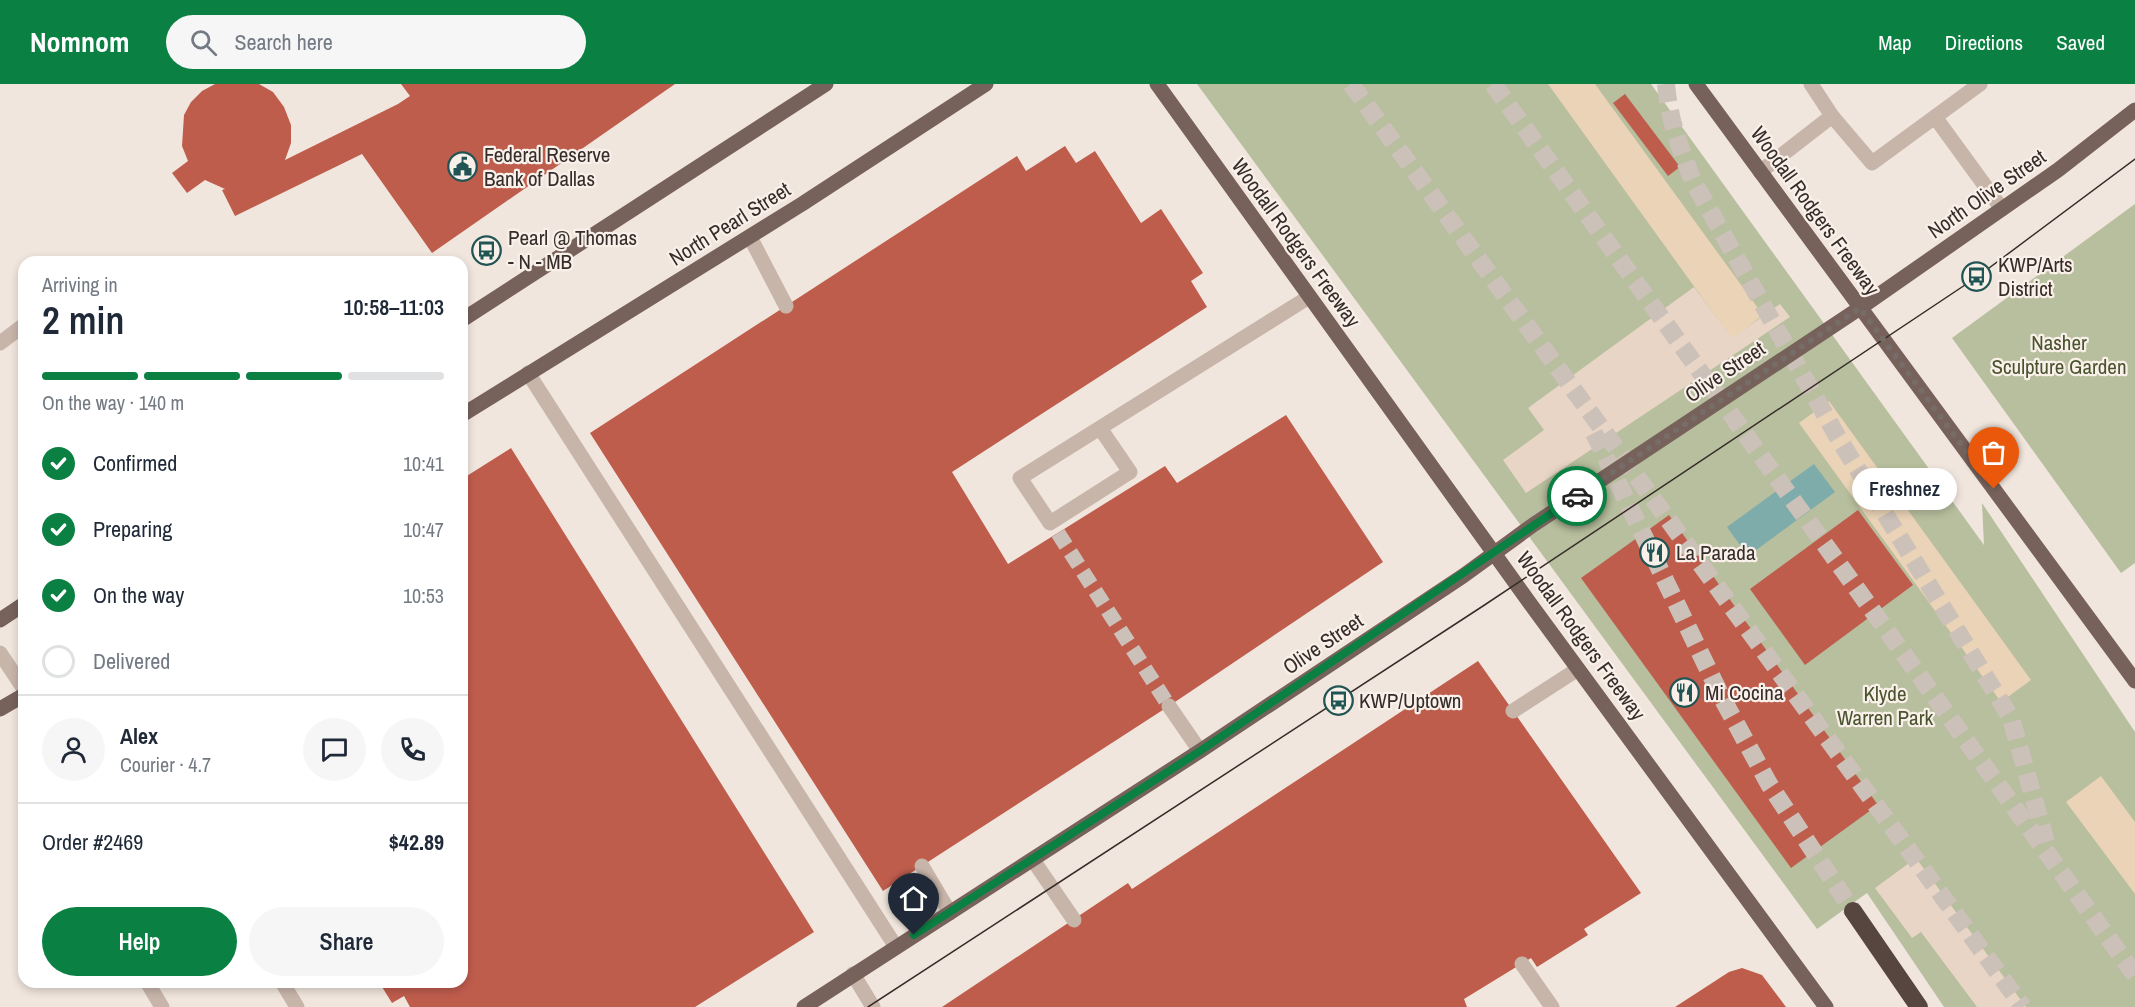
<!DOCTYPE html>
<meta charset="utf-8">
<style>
:root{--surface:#fff;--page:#f6f6f7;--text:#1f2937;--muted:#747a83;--line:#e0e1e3;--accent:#0b8043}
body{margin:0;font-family:"Archivo Narrow",sans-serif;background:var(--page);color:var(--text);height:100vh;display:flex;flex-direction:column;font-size:22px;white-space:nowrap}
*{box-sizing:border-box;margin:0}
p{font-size:20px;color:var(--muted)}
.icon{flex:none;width:33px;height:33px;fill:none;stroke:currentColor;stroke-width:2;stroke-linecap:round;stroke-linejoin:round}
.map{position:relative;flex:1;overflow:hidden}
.details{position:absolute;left:18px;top:172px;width:450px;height:732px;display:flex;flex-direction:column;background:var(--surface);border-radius:18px;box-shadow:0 3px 9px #0003}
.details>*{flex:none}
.pin{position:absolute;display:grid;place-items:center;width:51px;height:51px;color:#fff;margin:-62px -26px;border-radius:50% 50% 50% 0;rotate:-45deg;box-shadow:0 0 6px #0007}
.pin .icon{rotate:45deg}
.courier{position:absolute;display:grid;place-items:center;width:60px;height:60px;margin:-30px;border:4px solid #0b8043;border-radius:50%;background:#fff;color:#222;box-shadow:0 2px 8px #0007}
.bubble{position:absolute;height:42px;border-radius:21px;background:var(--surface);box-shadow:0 3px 9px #0003;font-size:20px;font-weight:600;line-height:42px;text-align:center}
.head em{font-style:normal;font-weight:600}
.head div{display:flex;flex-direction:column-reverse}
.head{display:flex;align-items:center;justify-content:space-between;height:102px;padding:0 24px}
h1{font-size:39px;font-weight:600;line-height:45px}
.bar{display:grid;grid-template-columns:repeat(4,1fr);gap:9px 6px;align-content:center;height:72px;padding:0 24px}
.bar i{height:8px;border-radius:4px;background:var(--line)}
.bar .selected{background:var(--accent)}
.bar p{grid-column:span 4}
.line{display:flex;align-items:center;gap:15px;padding:0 24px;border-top:2px solid var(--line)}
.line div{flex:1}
.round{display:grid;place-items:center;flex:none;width:63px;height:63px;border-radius:32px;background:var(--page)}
ol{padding:0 24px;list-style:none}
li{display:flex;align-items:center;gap:18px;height:66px}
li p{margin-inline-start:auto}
li .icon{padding:6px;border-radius:50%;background:var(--accent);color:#fff;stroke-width:4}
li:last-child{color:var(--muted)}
li i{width:33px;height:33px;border:3px solid var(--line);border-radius:50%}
.button{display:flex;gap:12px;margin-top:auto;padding:12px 24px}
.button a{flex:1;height:69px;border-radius:36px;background:var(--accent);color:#fff;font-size:24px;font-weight:600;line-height:69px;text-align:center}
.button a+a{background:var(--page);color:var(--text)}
header{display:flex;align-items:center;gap:36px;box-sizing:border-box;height:84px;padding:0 30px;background:var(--accent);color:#fff}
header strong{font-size:28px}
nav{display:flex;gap:33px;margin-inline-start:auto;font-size:21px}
.search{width:420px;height:54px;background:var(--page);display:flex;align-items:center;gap:15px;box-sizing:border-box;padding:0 21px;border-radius:33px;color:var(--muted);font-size:22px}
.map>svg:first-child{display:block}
.green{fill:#b7bf9e}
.sand{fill:#ead3b6}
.plaza{fill:#e8d5c5}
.water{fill:#7eacaa}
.building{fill:#bf5d4d}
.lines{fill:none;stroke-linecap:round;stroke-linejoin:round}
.minor-tunnel{stroke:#ccc1b9;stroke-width:15;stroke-dasharray:15 8;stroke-linecap:butt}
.highway-tunnel{stroke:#ccc1b9;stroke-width:18;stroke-dasharray:18 9;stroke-linecap:butt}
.minor{stroke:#c8b5aa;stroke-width:15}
.major{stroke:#77625b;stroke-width:15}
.highway{stroke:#574540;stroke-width:18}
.tram{stroke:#362c29;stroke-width:1.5}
.done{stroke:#776d68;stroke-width:6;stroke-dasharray:0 10.8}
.route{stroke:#0b8043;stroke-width:8}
.labels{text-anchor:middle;stroke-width:4.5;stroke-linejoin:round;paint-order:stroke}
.poi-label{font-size:21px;fill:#362c29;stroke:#f9f0e9;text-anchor:start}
.street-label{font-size:21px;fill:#362c29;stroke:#f9f0e9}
.park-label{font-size:21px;fill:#49532e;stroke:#f9f0e9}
</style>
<header>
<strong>Nomnom</strong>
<div class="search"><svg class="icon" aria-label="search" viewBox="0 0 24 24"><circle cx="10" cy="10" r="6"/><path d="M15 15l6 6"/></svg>Search here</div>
<nav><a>Map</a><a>Directions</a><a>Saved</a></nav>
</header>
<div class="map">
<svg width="2135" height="923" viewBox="0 0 2135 923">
<rect width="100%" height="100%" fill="#f1e6dd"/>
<!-- green -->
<g class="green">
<polygon points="1197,0 1651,0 1984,461 1982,419 2135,648 2135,923 1944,923 1867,809 1817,845"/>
<polygon points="2135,120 2135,479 2121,489 1952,254"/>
</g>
<!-- sand -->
<g class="sand">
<polygon points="1548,0 1595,0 1763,231 1732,255"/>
<polygon points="1829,317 2031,596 2001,618 1799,339"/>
<polygon points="2101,692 2135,738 2135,810 2066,718"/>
</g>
<!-- plaza -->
<g class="plaza">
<polygon points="1694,203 1732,254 1780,220 1790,233 1526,409 1503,376 1544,346 1528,324"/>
<polygon points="1916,774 2026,923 1977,923 1921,848 1912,854 1875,804"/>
</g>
<!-- water -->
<polygon class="water" points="1814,380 1835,408 1748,472 1727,443"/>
<!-- building -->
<g class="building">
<polygon points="215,0 259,0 273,8 284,23 291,41 291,59 285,76 398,20 410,12 401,0 675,0 432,169 362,70 235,132 222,106 225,105 205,96 187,109 172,89 188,77 182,62 184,31 191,18 202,7"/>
<polygon points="1625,10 1680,83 1668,92 1613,19"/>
<polygon points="1065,62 1076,79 1095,67 1141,139 1161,125 1203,189 1191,197 1207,223 952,388 1008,480 1165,382 1177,399 1286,331 1383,478 1169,622 883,807 590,349 1017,72 1026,87"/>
<polygon points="511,364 814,848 695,923 410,923 404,912 392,919 379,898 462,898 462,395"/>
<polygon points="1858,426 1913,501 1805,581 1750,505"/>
<polygon points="1669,431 1878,721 1791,784 1581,494"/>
<polygon points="1478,577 1641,809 1584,845 1588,851 1537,883 1531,874 1464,915 1467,923 942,923 1128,799 1132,805"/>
<polygon points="1742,884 1762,891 1786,923 1675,923 1729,888"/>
</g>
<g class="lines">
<!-- minor-tunnel -->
<polyline class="minor-tunnel" points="1058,449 1169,622"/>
<!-- highway-tunnel -->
<g class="highway-tunnel">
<polyline points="1351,0 2023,923"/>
<polyline points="1493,0 2135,891"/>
<path d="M1666,0c3,35 14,65 27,97l144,255 174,282 35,124"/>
<polyline points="1594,349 1721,612 1769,700 1853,827"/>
</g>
<!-- minor -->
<g class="minor">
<polyline points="1811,0 1832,32 1872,79 1980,0"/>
<polyline points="1935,33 2002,125"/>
<polyline points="1760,88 1832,32"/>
<polyline points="750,153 786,222"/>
<polyline points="0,259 24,241"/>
<polyline points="528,289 896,863"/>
<polyline points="1100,344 1130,388 1050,439 1020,394 1309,213"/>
<polyline points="0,569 24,605"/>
<polyline points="1169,622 1200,667"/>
<polyline points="1513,627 1578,585"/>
<polyline points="1033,776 1074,836"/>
<polyline points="922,782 950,829"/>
<polyline points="1522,880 1552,923"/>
<polyline points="853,890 873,923"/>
<polyline points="147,898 162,923"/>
<polyline points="282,898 297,923"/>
</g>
<!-- major -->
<g class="major">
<polyline points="1157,0 1529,518 1826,923"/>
<polyline points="1696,0 2135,597"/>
<polyline points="462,236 826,0"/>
<polyline points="462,331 802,120 986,0"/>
<polyline points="0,536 24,520"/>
<polyline points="0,625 24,611"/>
<polyline points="804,923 1200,667 1463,492 1533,441 1860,224 2058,86 2135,26"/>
</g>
<!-- highway -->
<polyline class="highway" points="1853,827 1919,923"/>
<!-- tram -->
<polyline class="tram" points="868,923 1483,522 1977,193 2135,75"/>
</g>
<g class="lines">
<!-- done -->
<polyline class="done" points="1577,412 1860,224 1994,405"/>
<!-- route -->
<polyline class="route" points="914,851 1200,667 1577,412"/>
</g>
<!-- icons -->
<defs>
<symbol id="civic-ring" viewBox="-11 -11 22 22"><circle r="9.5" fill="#f9f0e9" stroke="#215554" stroke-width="1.5"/><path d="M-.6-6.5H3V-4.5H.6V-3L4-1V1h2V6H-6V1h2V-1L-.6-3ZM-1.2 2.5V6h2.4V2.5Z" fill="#215554"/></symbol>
<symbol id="bus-ring" viewBox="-11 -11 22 22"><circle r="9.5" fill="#f9f0e9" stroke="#215554" stroke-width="1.5"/><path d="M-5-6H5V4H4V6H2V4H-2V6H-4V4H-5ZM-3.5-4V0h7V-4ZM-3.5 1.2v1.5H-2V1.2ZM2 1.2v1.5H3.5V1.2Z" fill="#215554"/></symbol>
<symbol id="restaurant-ring" viewBox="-11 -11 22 22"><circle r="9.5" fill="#f9f0e9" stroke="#215554" stroke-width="1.5"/><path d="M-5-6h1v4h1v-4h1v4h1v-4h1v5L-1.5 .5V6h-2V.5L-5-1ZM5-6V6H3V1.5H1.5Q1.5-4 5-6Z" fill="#215554"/></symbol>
</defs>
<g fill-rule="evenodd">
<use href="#civic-ring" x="446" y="66" width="33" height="33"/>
<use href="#bus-ring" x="470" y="150" width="33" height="33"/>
<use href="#bus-ring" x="1960" y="176" width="33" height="33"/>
<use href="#restaurant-ring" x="1638" y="452" width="33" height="33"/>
<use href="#restaurant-ring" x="1668" y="592" width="33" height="33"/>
<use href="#bus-ring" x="1322" y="600" width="33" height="33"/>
</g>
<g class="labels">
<!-- poi labels -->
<g class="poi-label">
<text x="484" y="78">Federal Reserve<tspan x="484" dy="24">Bank of Dallas</tspan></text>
<text x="508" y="161">Pearl @ Thomas<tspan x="508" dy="24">- N - MB</tspan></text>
<text x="1998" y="188">KWP/Arts<tspan x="1998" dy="24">District</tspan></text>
<text x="1676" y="476">La Parada</text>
<text x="1705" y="616">Mi Cocina</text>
<text x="1359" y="624">KWP/Uptown</text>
</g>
<!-- street labels -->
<g class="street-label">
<text transform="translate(1987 110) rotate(-35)" y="7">North Olive Street</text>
<text transform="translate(1815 127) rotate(54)" y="7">Woodall Rodgers Freeway</text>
<text transform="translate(730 140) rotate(-32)" y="7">North Pearl Street</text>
<text transform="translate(1296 159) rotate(54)" y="7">Woodall Rodgers Freeway</text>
<text transform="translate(1725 288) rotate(-34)" y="7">Olive Street</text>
<text transform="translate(1581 552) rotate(54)" y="7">Woodall Rodgers Freeway</text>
<text transform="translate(1323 560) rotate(-34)" y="7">Olive Street</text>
</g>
<!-- park labels -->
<g class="park-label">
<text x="2059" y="266">Nasher<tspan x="2059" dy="24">Sculpture Garden</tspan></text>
<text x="1885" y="617">Klyde<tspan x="1885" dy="24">Warren Park</tspan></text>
</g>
</g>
</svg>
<div class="pin" style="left:1994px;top:405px;background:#ea580c"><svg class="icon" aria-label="bag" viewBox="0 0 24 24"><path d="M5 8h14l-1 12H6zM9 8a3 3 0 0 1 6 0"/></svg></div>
<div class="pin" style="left:914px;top:851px;background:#1f2937"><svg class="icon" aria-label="home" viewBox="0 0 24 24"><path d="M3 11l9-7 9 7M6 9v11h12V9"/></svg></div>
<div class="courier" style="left:1577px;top:412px"><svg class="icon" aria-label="car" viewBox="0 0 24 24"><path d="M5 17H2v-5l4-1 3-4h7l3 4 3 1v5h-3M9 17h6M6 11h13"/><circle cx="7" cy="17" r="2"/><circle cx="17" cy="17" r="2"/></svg></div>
<div class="bubble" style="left:1852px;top:384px;width:105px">Freshnez</div>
<section class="details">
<div class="head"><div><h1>2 min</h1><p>Arriving in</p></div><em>10:58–11:03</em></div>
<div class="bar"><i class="selected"></i><i class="selected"></i><i class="selected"></i><i></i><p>On the way · 140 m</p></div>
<ol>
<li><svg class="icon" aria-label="check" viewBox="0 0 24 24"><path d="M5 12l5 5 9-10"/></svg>Confirmed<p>10:41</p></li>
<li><svg class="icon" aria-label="check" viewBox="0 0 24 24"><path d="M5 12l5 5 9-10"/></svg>Preparing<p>10:47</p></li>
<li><svg class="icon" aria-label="check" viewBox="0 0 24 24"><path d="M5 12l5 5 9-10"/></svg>On the way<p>10:53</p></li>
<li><i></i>Delivered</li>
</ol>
<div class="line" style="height:108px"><a class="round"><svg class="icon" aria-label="person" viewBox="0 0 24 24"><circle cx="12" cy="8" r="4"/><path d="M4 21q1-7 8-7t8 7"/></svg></a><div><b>Alex</b><p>Courier · 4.7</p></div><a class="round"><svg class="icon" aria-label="chat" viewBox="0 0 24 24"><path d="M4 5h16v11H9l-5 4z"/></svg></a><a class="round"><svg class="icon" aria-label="phone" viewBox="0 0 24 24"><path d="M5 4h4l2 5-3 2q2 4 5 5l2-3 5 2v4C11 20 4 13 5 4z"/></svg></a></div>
<div class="line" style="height:78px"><div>Order #2469</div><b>$42.89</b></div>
<div class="button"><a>Help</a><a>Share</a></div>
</section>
</div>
